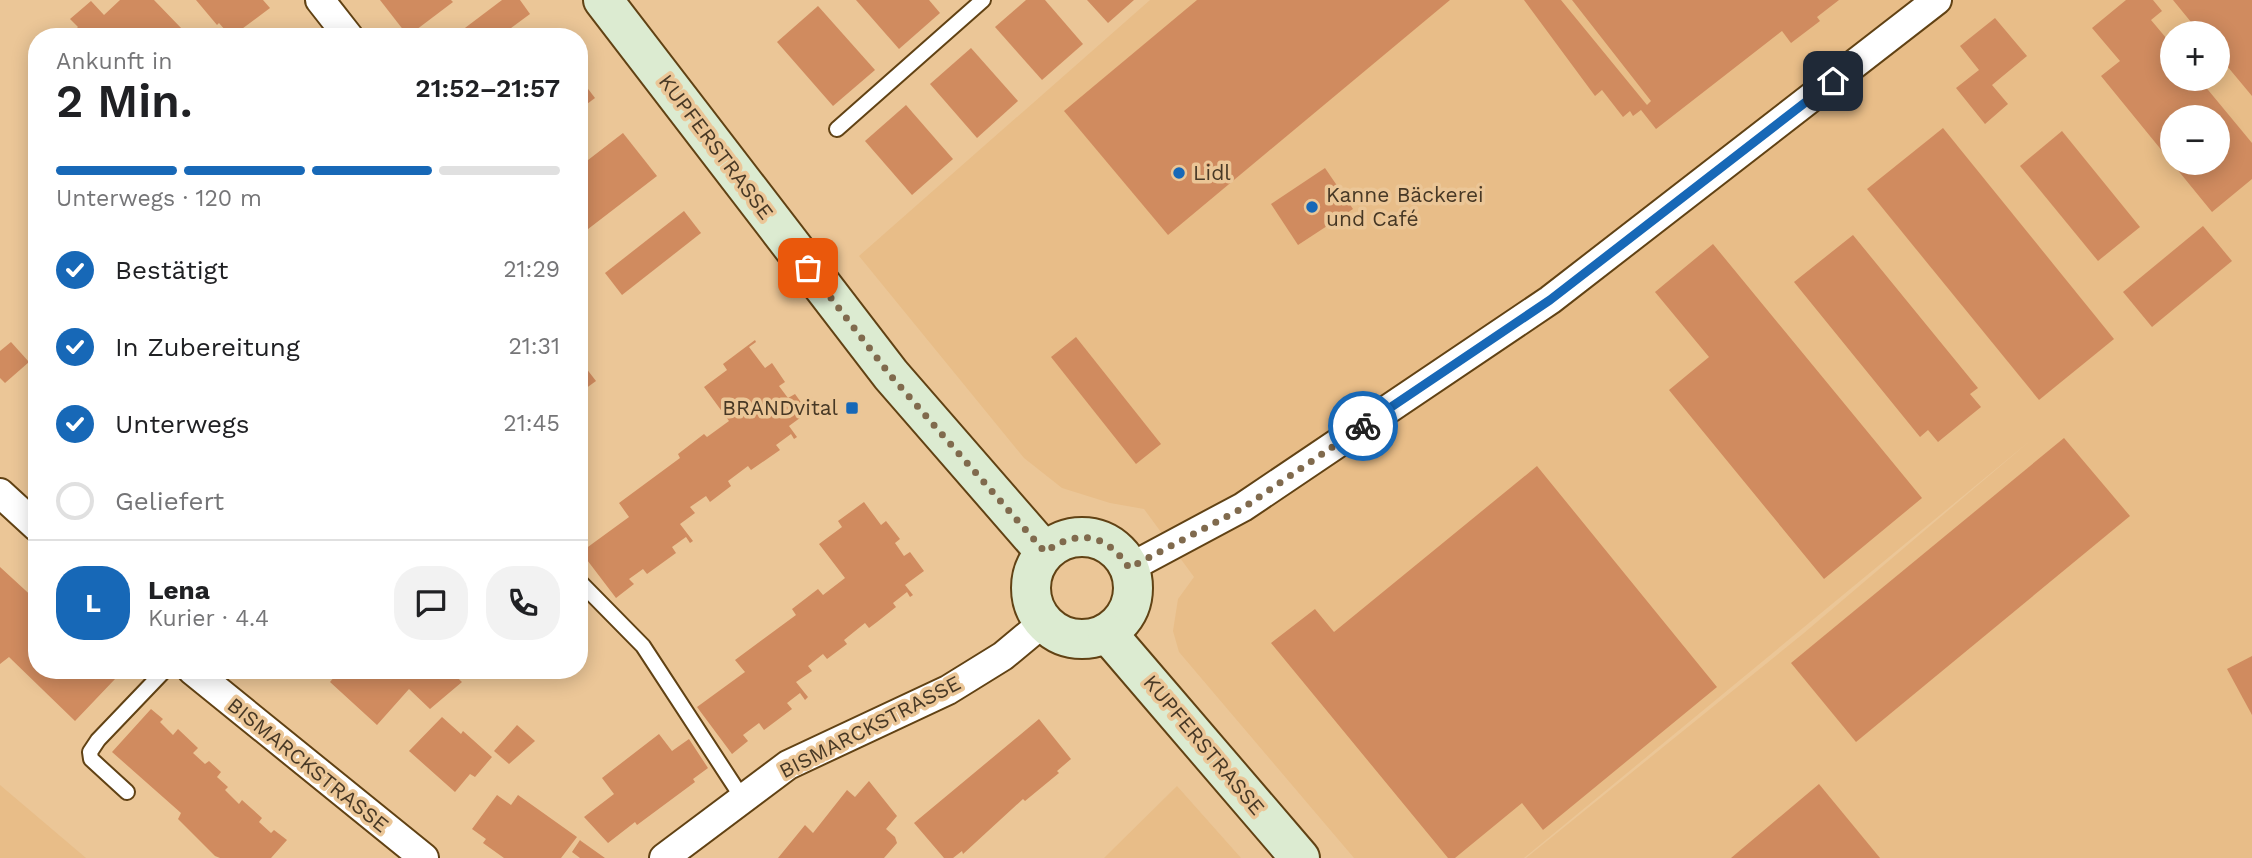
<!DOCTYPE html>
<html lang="de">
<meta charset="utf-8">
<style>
:root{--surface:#fff;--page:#f2f2f2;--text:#202124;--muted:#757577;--line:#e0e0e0;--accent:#1768b7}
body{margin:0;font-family:"Work Sans",sans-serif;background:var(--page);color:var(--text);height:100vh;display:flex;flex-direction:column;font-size:26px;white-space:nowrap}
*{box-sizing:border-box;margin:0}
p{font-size:23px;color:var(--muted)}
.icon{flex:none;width:38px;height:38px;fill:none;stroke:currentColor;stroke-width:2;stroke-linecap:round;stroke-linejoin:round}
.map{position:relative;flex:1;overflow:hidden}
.sheet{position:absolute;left:28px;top:28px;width:560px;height:651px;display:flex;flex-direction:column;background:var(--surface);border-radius:28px;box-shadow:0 4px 18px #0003}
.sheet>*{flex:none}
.controls{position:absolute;left:2160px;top:21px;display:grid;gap:14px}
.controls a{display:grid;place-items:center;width:70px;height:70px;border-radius:50%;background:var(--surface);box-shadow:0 4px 18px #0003;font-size:35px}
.pin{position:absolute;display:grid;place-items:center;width:60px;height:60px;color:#fff;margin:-30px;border-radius:14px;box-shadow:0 4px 10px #0006}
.courier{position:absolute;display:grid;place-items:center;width:70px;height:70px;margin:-35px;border:5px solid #1768b7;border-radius:50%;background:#fff;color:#222;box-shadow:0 2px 9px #0007}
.head em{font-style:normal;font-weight:600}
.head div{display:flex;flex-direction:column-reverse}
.head{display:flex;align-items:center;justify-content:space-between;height:119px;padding:0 28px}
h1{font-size:46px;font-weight:600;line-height:52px}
.bar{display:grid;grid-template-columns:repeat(4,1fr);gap:10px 7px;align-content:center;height:84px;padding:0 28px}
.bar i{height:9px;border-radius:5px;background:var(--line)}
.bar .on{background:var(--accent)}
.bar p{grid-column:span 4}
.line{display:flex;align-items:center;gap:18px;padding:0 28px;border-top:2px solid var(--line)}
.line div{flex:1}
.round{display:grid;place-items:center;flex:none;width:74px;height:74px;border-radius:28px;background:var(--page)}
ol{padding:0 28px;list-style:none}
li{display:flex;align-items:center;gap:21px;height:77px}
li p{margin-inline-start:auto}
li .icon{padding:7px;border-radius:50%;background:var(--accent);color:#fff;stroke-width:4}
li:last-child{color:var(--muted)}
li i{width:38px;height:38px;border:4px solid var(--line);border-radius:50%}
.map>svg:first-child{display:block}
.built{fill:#e8bd88;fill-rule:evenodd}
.building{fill:#d08b5f}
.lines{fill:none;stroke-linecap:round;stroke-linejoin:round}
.lane-casing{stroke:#614214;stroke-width:18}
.street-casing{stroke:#614214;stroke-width:32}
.secondary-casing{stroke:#614214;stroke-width:42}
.lane{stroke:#fff;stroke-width:14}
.street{stroke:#fff;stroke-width:28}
.secondary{stroke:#dcebd1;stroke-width:38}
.done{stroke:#806a4d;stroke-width:7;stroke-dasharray:0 12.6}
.route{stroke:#1768b7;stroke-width:9}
.poi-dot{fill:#1768b7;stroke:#ebc697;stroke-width:2.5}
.labels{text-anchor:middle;stroke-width:7;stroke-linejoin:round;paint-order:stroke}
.street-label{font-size:21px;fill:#473825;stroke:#ebc697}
.poi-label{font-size:21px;fill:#473825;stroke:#ebc697;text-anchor:start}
</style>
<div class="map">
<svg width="2252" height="858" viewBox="0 0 2252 858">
<rect width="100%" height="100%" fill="#ebc697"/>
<!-- built -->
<g class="built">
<path d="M1150,0h1102v858h-726l278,-225 227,-193 -507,418h-170l-175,-206 -6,-21 5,-32 16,-22 -50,-68 -34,-6 -48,-15 -38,-30 -165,-202zM2172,33h45v46h-45zM2172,117h45v46h-45z"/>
<polygon points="0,785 86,858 0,858"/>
<polygon points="1177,786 1241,858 1104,858"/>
</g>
<!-- building -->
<g class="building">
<polygon points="120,0 154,0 182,29 174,37 144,37 137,29 129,37 95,37 89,30 83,35 75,30 78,27 70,19 91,1 104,15"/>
<polygon points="196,0 263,0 270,8 231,37 219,23 217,25"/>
<polygon points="380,0 451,0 453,2 408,36"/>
<polygon points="502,0 520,0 530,14 499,37 453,37"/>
<polygon points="856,0 929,0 940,13 899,49"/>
<polygon points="1026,0 1045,0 1083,44 1042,80 995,27"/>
<polygon points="1087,0 1134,0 1108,23"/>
<polygon points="1197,0 1450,0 1168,235 1064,111"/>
<polygon points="1524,0 1561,0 1647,105 1651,101 1572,0 1839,0 1817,17 1820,21 1791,43 1782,31 1656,129 1641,110 1633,116 1630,111 1623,117 1602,90 1595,96"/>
<polygon points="2126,0 2153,0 2162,11 2151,20 2172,45 2172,79 2199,79 2252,143 2252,179 2212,212 2172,163 2217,163 2217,117 2172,117 2172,163 2101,76 2120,61 2092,28"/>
<polygon points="2173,0 2252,0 2252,96 2217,54 2217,33 2200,33"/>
<polygon points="818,6 875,70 833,106 777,42"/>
<polygon points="1995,18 2027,56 1992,85 2008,104 1985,124 1956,88 1979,70 1960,46"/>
<polygon points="971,48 1018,101 977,138 930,84"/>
<polygon points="579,77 595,98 579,110"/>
<polygon points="906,105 953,159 912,195 865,141"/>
<polygon points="1943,128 2114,339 2039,400 1867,189"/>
<polygon points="2062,131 2140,227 2098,261 2020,166"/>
<polygon points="623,133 657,176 579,236 579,167"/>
<polygon points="1325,168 1353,209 1298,245 1271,204"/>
<polygon points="684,211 701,233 622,295 605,273"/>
<polygon points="2203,226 2232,261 2152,327 2123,292"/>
<polygon points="1853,235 1978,388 1970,394 1981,407 1938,442 1928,430 1920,437 1794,282"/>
<polygon points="1713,244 1922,498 1824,579 1669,390 1709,357 1655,292"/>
<polygon points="1076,337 1161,444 1136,464 1051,357"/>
<polygon points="755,340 756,342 749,347 765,368 772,363 785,382 779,386 788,398 795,394 808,412 789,426 797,437 794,439 791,434 776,445 780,450 751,470 748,466 728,481 731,486 710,502 706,496 690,507 695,513 680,524 693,541 690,543 686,537 672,547 676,553 647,574 643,569 629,579 634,584 616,598 581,552 629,517 619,503 680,458 678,454 704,434 707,437 729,421 704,387 727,370 723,364"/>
<polygon points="11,342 29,362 5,383 0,378 0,351"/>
<polygon points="579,359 596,381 585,389 583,397 579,400"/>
<polygon points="2064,438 2130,516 1856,742 1791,663"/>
<polygon points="1537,466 1717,687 1543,830 1522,803 1455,858 1448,858 1271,643 1315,609 1334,632"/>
<polygon points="864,502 881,525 886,521 900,539 895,543 904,556 910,552 924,571 905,585 913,595 910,597 907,592 893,603 896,607 877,622 869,628 865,623 844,640 847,644 827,659 823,654 808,666 812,671 796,682 808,697 805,700 800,693 787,703 792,709 764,730 759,723 743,735 748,741 732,754 697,707 745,672 735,660 796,615 792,609 818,589 823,595 845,578 819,544 842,527 838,521"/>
<polygon points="0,567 37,601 37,670 105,670 115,679 75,721 9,657 0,664"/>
<polygon points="2252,656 2252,715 2227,669"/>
<polygon points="340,670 411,670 418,676 424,670 449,670 462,682 430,709 409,689 377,725 330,682"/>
<polygon points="151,709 163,719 160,722 173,735 178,729 198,748 193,753 205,764 209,761 221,772 217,777 228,787 225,790 239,804 242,800 262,818 259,822 271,833 274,830 287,840 271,858 220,858 215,856 178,819 181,813 112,752"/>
<polygon points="442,717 461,734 463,731 492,757 475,777 470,774 455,792 409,751"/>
<polygon points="1039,719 1071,759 1057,771 1059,773 1025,801 1023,799 963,854 962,851 953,858 944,858 914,823"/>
<polygon points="517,725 535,741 509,764 494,751"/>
<polygon points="659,734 672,751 689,739 708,768 693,779 695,782 637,825 635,822 608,843 584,817 614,794 602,778"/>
<polygon points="869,781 897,816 886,829 895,837 897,843 884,858 778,858 805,825 813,833 847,790 855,797"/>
<polygon points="1819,784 1880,858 1731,858"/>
<polygon points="497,795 511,805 518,795 577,837 561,858 504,858 483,843 486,839 472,829"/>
<polygon points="580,840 581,841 605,858 580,858 572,852"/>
</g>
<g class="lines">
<defs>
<g id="lane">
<polyline points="837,129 983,0"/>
<polyline points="579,581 643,646 743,799"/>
<polyline points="127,792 91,759 90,752 98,740 165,670"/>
</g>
<g id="street">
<polyline points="320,0 349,37"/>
<polyline points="0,493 37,527"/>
<polyline points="1129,568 1243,507 1550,300 1937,0"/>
<polyline points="192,670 424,858"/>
<polyline points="664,858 788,765 948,690 1003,656 1044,622"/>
</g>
<g id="secondary">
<polyline points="603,0 891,375 1045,552"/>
<circle cx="1082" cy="588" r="51"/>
<polyline points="1107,633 1300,858"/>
</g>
</defs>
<!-- lane casing -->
<use href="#lane" class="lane-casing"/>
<!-- street casing -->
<use href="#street" class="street-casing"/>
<!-- secondary casing -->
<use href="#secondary" class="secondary-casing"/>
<!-- lane -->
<use href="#lane" class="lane"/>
<!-- street -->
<use href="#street" class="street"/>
<!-- secondary -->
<use href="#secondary" class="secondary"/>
</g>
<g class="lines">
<!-- done -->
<path class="done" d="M808,268l83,108 154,176c33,-24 62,-18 84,16l114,-60 120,-82"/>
<!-- route -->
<polyline class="route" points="1363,426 1550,300 1833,81"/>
</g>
<!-- markers -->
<g class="poi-dot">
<circle cx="1179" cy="173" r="7"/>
<circle cx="1312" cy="207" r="7"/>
<rect x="845" y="401" width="14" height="14" rx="3.5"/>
</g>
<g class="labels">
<!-- street labels -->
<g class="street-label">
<text transform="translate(716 147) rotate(53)" y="7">KUPFERSTRASSE</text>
<text transform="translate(870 727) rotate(-27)" y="7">BISMARCKSTRASSE</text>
<text transform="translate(1204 745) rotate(50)" y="7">KUPFERSTRASSE</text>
<text transform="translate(308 765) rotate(39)" y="7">BISMARCKSTRASSE</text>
</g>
<!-- poi labels -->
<g class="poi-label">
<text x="1193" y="180">Lidl</text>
<text x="1326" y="202">Kanne Bäckerei<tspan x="1326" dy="24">und Café</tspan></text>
<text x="838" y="415" text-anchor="end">BRANDvital</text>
</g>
</g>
</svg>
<div class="controls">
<a>+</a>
<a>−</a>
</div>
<div class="pin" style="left:808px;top:268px;background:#ea580c"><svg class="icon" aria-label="bag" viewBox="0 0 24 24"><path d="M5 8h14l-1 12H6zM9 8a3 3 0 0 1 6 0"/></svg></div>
<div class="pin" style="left:1833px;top:81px;background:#1f2937"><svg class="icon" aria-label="home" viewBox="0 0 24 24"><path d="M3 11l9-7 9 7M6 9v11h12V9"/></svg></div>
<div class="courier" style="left:1363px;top:426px"><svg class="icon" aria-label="bike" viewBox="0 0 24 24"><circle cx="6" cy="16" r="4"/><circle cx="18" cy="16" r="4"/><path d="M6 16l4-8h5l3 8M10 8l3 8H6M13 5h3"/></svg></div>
<section class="sheet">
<div class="head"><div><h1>2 Min.</h1><p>Ankunft in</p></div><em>21:52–21:57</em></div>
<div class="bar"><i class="on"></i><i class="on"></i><i class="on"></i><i></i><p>Unterwegs · 120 m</p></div>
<ol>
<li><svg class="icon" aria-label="check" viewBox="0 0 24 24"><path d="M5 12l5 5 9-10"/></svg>Bestätigt<p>21:29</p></li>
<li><svg class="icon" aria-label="check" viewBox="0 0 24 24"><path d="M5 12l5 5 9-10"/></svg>In Zubereitung<p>21:31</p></li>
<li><svg class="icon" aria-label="check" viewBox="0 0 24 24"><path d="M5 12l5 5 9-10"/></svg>Unterwegs<p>21:45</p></li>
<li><i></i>Geliefert</li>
</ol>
<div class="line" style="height:126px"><b class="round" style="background:var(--accent);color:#fff">L</b><div><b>Lena</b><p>Kurier · 4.4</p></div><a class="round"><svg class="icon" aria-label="chat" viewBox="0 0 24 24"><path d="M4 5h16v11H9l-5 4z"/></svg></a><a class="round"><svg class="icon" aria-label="phone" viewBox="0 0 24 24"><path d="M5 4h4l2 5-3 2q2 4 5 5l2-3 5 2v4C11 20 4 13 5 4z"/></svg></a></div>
</section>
</div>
